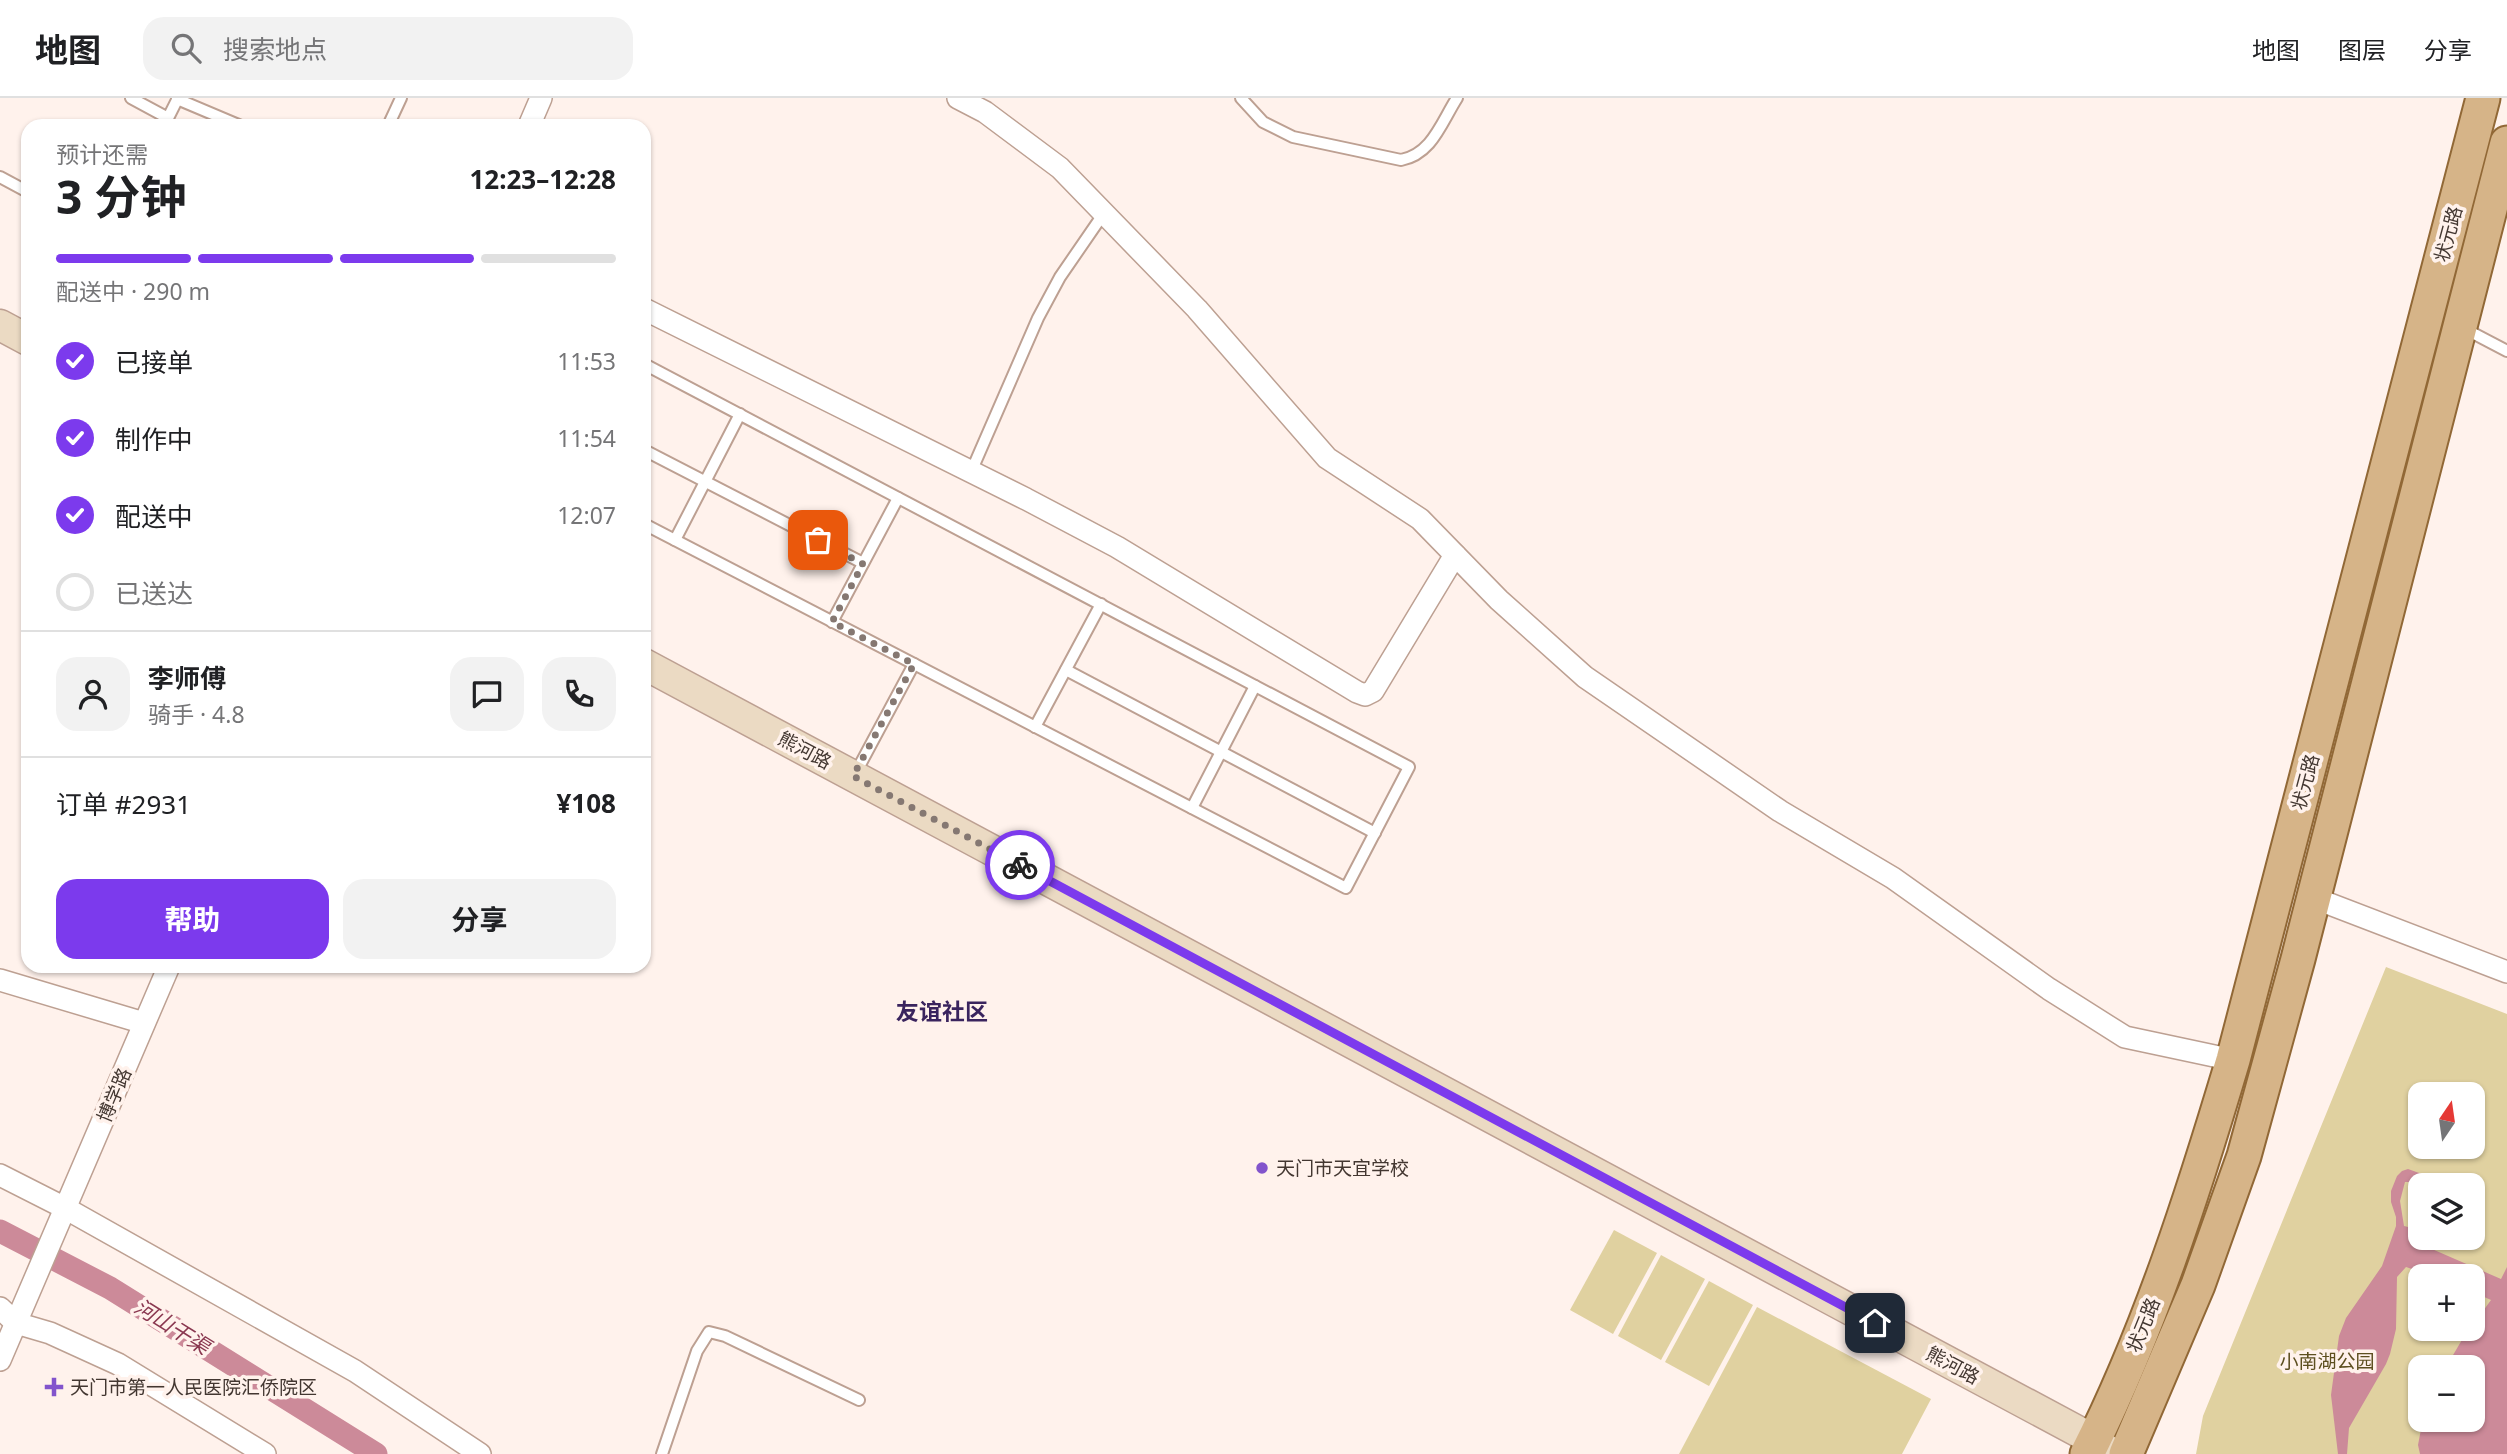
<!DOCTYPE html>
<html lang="zh">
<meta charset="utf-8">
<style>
:root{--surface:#fff;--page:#f2f2f2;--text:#202124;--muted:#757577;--line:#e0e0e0;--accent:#7c3aed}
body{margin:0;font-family:"Noto Sans","Noto Sans SC",sans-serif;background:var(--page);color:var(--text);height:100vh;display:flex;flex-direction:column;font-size:26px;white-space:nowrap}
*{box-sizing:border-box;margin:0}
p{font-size:23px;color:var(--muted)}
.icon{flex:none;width:38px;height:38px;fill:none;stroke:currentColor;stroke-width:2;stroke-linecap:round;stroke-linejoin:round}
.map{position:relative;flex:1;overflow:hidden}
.drawer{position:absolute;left:21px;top:21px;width:630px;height:854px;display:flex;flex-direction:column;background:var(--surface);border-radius:21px;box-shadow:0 2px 5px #0004}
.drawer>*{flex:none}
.needle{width:46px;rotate:13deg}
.controls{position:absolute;left:2408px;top:984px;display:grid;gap:14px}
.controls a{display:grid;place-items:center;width:77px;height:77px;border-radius:14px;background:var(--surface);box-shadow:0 2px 5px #0004;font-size:35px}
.pin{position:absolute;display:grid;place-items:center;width:60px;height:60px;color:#fff;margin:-30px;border-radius:14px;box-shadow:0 4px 10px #0006}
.courier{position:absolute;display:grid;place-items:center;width:70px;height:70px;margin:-35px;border:5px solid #7c3aed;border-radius:50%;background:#fff;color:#222;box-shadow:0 2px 9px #0007}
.headline em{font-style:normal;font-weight:700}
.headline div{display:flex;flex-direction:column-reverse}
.headline{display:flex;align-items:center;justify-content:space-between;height:119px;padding:0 35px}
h1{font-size:46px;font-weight:700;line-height:52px}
.bar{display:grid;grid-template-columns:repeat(4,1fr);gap:10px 7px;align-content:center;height:84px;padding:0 35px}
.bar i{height:9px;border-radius:5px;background:var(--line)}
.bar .active{background:var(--accent)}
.bar p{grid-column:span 4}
.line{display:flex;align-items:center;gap:18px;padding:0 35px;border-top:2px solid var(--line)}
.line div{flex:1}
.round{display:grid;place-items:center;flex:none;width:74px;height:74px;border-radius:21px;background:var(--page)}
ol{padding:0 35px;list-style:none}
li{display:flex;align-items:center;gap:21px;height:77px}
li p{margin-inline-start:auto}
li .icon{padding:7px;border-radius:50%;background:var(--accent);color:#fff;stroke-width:4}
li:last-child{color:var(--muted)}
li i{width:38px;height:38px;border:4px solid var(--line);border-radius:50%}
.button{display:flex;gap:14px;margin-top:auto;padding:14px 35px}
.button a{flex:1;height:80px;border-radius:21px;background:var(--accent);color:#fff;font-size:28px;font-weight:700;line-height:80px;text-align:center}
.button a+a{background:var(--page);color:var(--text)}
header{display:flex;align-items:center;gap:42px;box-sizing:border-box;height:98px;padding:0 35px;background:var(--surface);border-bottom:2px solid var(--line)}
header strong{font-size:33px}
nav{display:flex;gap:38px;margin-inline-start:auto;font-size:24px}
.search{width:490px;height:63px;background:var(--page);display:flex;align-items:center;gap:18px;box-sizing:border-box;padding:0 24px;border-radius:21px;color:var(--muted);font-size:26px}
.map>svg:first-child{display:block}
.green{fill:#e0d1a0;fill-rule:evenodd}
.water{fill:#cc8a99}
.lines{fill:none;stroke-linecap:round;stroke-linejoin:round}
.canal{stroke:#cc8a99;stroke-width:23}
.lane-casing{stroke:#bda092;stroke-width:14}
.street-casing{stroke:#bda092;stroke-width:24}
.secondary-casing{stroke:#bda092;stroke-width:33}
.primary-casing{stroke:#916836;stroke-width:37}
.lane{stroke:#fff;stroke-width:10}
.street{stroke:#fff;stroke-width:21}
.secondary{stroke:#ebdac3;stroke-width:30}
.primary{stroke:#d6b488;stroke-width:33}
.done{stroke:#857872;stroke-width:7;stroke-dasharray:0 12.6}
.route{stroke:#7c3aed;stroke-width:9}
.poi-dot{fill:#8254cc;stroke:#fff2ec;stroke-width:2.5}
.labels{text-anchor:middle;stroke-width:7;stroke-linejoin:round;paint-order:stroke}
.street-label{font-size:19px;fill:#433731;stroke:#fff2ec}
.poi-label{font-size:19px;fill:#433731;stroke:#fff2ec;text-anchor:start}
.park-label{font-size:19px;fill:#5d4f20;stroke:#fff2ec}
.water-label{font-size:21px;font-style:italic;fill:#8a3850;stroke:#fff2ec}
.quarter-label{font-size:23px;font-weight:bold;fill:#3a245e;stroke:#fff2ec}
</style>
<header>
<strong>地图</strong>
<div class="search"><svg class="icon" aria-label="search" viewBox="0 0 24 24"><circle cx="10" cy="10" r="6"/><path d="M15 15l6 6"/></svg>搜索地点</div>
<nav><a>地图</a><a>图层</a><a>分享</a></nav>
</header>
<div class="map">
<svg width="2507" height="1356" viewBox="0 0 2507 1356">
<rect width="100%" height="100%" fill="#fff2ec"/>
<!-- green -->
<g class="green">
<path d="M2386,869l121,47v440h-311l7,-38zM2420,996h53v52h-53zM2420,1087h53v52h-53zM2420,1178h53v52h-53zM2420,1269h53v52h-53z"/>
<polygon points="1614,1132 1657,1155 1613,1236 1570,1212"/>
<polygon points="1661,1157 1705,1181 1661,1262 1618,1238"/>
<polygon points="1709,1183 1753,1207 1709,1288 1665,1264"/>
<polygon points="1757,1209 1931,1301 1902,1356 1679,1356"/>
</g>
<!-- water -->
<polygon class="water" points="2408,1071 2422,1076 2431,1087 2420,1088 2414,1084 2405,1084 2400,1103 2404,1128 2412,1130 2420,1108 2420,1139 2425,1148 2501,1181 2507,1169 2507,1356 2420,1356 2418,1347 2423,1321 2473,1321 2473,1269 2446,1269 2466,1235 2473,1230 2473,1227 2491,1202 2473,1194 2473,1178 2433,1178 2406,1169 2397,1179 2396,1231 2390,1256 2386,1266 2349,1330 2347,1356 2338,1356 2331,1297 2339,1238 2346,1220 2382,1168 2396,1128 2396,1119 2391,1104 2391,1093 2397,1078 2402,1073"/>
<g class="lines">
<!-- canal -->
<polyline class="canal" points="0,1133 110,1190 376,1356"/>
<defs>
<g id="lane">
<polyline points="131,0 168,20"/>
<path d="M1241,0l22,24 30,15 108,23c31,-6 40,-37 56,-62"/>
<polyline points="177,1 241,28"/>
<polyline points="164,28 178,0"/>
<polyline points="388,28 401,0"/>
<polyline points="0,79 28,94"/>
<polyline points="2465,231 2507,253"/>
<polyline points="644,266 1409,669 1346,790 644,426"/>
<polyline points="644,352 863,465"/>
<polyline points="971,374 1038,220 1060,179 1104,115"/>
<polyline points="675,442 740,316"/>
<polyline points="832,524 898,400"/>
<polyline points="1066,572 1375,735"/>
<polyline points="1035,629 1101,506"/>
<polyline points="854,678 914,566"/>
<polyline points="1192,710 1255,588"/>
<polyline points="662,1356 697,1253 709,1234 725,1238 859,1302"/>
</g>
<g id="street">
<polyline points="958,0 985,14 1060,70 1197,211 1327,360 1420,421 1499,502 1585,579 1780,713 1893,780 2049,891 2125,939 2233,962"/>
<polyline points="529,28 541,0"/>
<polyline points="644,211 1026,401 1117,449 1357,594 1365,597 1373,593 1455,457"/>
<polyline points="2314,800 2507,874"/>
<polyline points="0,882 144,925"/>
<polyline points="0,1077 65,1110 355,1273 480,1356"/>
<polyline points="0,1210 16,1225 50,1235 118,1266 265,1356"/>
<polyline points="0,1262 169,868"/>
</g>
<g id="secondary">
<polyline points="0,227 28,242"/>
<polyline points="644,566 2094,1342 2112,1356"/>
</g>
<g id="primary">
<path d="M2087,1356c63,-125 106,-260 146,-394l250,-962"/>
<polyline points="2126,1356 2198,1187 2244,1058 2298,861 2507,45"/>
</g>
</defs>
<!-- lane casing -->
<use href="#lane" class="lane-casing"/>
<!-- street casing -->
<use href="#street" class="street-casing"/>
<!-- secondary casing -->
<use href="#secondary" class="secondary-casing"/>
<!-- primary casing -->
<use href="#primary" class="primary-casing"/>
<!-- lane -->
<use href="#lane" class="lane"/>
<!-- street -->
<use href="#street" class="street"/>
<!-- secondary -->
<use href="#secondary" class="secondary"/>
<!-- primary -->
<use href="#primary" class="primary"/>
</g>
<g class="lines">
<!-- done -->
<polyline class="done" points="818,442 863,466 832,524 914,566 853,678 1020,767"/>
<!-- route -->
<polyline class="route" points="1020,767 1875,1225"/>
</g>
<!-- markers -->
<g class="poi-dot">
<circle cx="1262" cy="1070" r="7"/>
<path d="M50.5 1278.5h7v7h7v7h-7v7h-7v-7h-7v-7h7z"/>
</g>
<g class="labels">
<!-- street labels -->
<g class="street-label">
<text transform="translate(2448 136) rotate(-75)" y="7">状元路</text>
<text transform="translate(805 652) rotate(28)" y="7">熊河路</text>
<text transform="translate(2305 684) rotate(-75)" y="7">状元路</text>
<text transform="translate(114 997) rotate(-67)" y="7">博学路</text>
<text transform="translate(2143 1227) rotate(-68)" y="7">状元路</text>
<text transform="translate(1953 1267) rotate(28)" y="7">熊河路</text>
</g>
<!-- poi labels -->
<g class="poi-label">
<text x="1276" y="1077">天门市天宜学校</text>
<text x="70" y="1296">天门市第一人民医院汇侨院区</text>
</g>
<!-- park labels -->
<g class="park-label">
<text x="2327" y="1270">小南湖公园</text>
</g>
<!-- water labels -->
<g class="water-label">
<text transform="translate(172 1229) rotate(32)" y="7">河山干渠</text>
</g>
<!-- quarter labels -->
<g class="quarter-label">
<text x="942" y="922">友谊社区</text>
</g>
</g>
</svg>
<div class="controls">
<a><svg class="needle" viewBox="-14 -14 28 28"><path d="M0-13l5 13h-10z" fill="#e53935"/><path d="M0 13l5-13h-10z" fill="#757577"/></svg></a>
<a><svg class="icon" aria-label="layers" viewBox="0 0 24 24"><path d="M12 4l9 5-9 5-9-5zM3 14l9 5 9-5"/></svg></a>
<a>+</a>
<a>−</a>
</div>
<div class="pin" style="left:818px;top:442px;background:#ea580c"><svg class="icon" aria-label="bag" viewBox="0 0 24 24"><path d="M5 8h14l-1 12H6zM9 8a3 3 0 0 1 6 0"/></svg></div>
<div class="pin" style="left:1875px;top:1225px;background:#1f2937"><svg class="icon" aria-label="home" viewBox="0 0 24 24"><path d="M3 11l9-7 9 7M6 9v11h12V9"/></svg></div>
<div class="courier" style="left:1020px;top:767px"><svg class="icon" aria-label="bike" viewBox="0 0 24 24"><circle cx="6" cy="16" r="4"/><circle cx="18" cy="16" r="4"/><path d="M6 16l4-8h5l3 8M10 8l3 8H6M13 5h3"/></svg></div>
<section class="drawer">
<div class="headline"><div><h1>3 分钟</h1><p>预计还需</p></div><em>12:23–12:28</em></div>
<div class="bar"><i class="active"></i><i class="active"></i><i class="active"></i><i></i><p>配送中 · 290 m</p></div>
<ol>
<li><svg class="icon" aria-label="check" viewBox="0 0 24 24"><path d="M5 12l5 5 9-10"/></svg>已接单<p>11:53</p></li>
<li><svg class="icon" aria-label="check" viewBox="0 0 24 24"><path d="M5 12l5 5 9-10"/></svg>制作中<p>11:54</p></li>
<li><svg class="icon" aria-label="check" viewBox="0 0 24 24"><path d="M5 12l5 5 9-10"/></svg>配送中<p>12:07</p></li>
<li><i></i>已送达</li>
</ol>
<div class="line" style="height:126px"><a class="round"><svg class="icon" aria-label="person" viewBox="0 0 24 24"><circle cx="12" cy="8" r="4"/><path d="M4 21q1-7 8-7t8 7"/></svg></a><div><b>李师傅</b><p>骑手 · 4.8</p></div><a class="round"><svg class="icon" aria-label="chat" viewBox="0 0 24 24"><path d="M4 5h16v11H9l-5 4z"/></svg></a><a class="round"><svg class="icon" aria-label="phone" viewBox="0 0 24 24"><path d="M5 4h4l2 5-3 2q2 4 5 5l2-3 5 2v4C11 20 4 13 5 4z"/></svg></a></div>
<div class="line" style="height:91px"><div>订单 #2931</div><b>¥108</b></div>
<div class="button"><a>帮助</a><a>分享</a></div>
</section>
</div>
